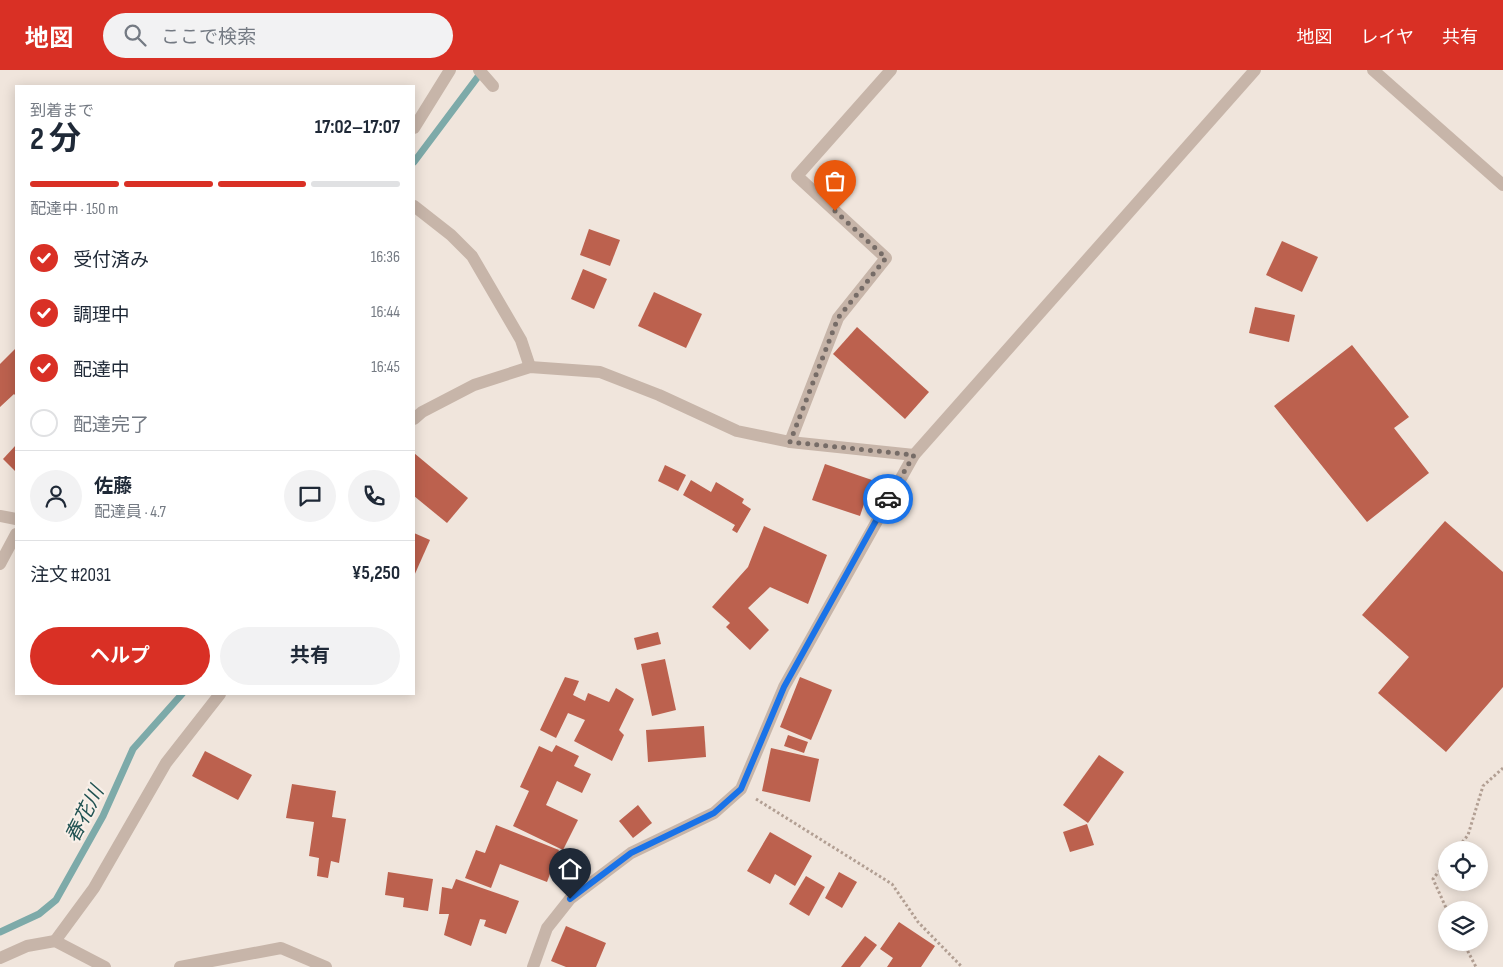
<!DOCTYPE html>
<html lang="ja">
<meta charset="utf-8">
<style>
:root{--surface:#fff;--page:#f2f2f3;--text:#1f2937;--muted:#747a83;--line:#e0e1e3;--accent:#d93025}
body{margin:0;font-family:"Sofia Sans Condensed","Noto Sans JP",sans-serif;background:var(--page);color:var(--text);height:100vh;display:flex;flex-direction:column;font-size:19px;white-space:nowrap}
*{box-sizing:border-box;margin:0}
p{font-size:16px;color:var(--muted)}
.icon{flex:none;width:28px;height:28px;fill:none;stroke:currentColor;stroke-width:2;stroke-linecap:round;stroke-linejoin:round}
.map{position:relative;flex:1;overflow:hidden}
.sheet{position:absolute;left:15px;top:15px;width:400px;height:610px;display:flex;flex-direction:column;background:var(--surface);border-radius:0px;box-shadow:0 2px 12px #0003}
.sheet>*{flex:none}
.buttons{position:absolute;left:1438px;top:771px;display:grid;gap:10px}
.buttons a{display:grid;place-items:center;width:50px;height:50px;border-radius:50%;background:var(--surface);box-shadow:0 2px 12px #0003;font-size:25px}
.pin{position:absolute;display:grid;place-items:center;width:42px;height:42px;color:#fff;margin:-51px -21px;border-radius:50% 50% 50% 0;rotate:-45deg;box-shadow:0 0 5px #0007}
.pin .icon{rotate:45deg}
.courier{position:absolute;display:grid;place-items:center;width:50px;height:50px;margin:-25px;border:4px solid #1a73e8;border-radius:50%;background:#fff;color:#222;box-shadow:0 1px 6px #0007}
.overview em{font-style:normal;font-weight:700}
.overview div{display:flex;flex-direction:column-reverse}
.overview{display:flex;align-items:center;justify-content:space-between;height:85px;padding:0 15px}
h1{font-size:32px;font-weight:700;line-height:38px}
.bar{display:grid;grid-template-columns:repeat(4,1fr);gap:8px 5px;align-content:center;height:60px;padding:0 15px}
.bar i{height:6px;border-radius:4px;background:var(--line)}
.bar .current{background:var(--accent)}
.bar p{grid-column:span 4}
.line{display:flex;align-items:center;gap:12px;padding:0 15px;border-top:1px solid var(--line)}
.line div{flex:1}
.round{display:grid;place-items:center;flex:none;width:52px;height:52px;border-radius:26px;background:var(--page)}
ol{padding:0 15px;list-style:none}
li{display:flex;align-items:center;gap:15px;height:55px}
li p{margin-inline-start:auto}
li .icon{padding:5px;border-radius:50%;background:var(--accent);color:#fff;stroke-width:4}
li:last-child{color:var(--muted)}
li i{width:28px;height:28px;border:2px solid var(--line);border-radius:50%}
.button{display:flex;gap:10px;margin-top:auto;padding:10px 15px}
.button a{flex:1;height:58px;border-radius:30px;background:var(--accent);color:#fff;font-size:20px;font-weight:700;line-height:58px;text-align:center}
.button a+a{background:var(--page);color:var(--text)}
header{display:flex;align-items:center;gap:30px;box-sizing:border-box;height:70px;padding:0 25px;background:var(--accent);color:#fff}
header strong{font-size:24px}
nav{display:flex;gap:28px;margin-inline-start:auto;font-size:18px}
.search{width:350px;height:45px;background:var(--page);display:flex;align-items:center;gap:12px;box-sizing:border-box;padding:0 18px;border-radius:28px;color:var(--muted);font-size:19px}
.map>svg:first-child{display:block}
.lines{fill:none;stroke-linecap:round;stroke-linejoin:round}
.stream{stroke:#7daaa9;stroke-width:7}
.building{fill:#bc614e}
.path{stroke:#b29f93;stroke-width:3;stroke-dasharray:2.5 2.5;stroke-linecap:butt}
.minor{stroke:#c7b5a9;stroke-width:12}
.tertiary{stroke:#c7b5a9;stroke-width:12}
.done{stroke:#766c67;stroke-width:5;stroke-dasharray:0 9}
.route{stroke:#1a73e8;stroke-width:6}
.labels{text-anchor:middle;stroke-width:4.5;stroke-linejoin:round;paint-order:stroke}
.water-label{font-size:20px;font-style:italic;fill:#215252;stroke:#f8efe8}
</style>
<header>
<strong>地図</strong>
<div class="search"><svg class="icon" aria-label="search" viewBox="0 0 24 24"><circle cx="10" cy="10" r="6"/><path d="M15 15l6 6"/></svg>ここで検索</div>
<nav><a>地図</a><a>レイヤ</a><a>共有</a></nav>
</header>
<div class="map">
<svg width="1503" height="897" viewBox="0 0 1503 897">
<rect width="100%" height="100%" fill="#f0e5dc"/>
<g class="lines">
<!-- stream -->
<g class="stream">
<polyline points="414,92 483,0"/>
<polyline points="0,862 39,844 56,830 103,746 133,679 182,624"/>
</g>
</g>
<!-- building -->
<g class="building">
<polygon points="589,159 620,170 610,196 580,185"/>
<polygon points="1282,171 1318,187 1302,222 1266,205"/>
<polygon points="583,199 607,209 594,239 571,229"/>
<polygon points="654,222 702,244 686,278 638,256"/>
<polygon points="1255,237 1295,245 1289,272 1249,263"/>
<polygon points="857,257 929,322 905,349 833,284"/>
<polygon points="1352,275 1409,347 1394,358 1429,403 1367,452 1274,336"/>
<polygon points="16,278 16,326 14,324 0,337 0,294"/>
<polygon points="16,375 16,402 3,389"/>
<polygon points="414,383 468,428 447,453 414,426"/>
<polygon points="825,394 872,410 860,446 812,430"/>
<polygon points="665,395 686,405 678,421 658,411"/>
<polygon points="691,410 711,422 716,412 744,429 742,433 751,439 737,463 732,460 735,455 683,425"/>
<polygon points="1445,451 1503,502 1503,617 1446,682 1378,623 1409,587 1362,545"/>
<polygon points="764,456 827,485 808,534 770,517 748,538 769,560 750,580 726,557 730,553 712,537 748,497"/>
<polygon points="414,463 430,470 414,506"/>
<polygon points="658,562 661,574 637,580 634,568"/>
<polygon points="665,589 676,640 652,646 641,594"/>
<polygon points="565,607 579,611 573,625 585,631 588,623 609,632 616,618 634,629 619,660 624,665 612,691 574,671 585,650 568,643 556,668 540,660"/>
<polygon points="800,607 832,620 811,670 780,657"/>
<polygon points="704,656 706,687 648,692 646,660"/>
<polygon points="788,665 808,672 804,683 784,676"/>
<polygon points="556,675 579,686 574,696 591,704 582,723 557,711 546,735 578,750 563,780 513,756 529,721 520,717 539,676 552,682"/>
<polygon points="771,678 819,689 810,732 762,721"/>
<polygon points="205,681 252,705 238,730 192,706"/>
<polygon points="1099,685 1124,702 1088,753 1063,735"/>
<polygon points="292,714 336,721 332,747 346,749 339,793 331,791 328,808 317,806 319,788 309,786 314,752 286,748"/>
<polygon points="638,735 652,753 633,768 619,751"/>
<polygon points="1087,754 1094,775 1070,782 1063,762"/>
<polygon points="496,755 559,780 547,812 500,794 491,818 465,808 476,780 485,783"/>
<polygon points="770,762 812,786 795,816 775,804 770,814 747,801"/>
<polygon points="388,802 433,809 428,841 403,837 404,828 385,825"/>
<polygon points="839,802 857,812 842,838 825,828"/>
<polygon points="806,806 825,817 809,846 789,834"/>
<polygon points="456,809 519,831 506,864 484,856 486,850 480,849 471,876 444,865 449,844 439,844 442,817 452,819"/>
<polygon points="899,852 935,876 921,897 887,897 893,888 880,879"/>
<polygon points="566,856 606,873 596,897 566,897 551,891"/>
<polygon points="865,866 877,875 860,897 841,897"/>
</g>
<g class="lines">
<!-- path -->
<g class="path">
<polyline points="756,729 892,814 918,852 962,897"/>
<polyline points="1456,780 1468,765 1483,716 1503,698"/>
<polyline points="1446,792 1433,809 1447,840"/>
<polyline points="1463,872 1476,897"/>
</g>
<!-- minor -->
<g class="minor">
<polyline points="479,0 493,16"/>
<polyline points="414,58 450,0"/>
<polyline points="414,136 451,165 472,186 521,270 530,297"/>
<polyline points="414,349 422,342 474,315 530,297 600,302 659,325 737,361 790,372 914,385"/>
<polyline points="790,372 838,248 886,188 797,106 891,0"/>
<polyline points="0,446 16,449"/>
<polyline points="0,494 16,464"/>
<polyline points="55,871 94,818 166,693 220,624"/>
<polyline points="0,888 27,876 55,871 105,897"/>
<polyline points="180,897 281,878 326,897"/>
<polyline points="533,897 547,858 570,829 631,783 714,743 741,719 784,617 914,385 1255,0"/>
</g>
<!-- tertiary -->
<polyline class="tertiary" points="1373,0 1503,115"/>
</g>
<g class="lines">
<!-- done -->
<polyline class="done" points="835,141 886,188 838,248 790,372 914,385 888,429"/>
<!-- route -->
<polyline class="route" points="570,829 631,783 714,743 741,719 784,617 888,429"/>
</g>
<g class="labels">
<!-- water labels -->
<g class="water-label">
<text transform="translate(84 744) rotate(-63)" y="7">春花川</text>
</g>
</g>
</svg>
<div class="buttons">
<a><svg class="icon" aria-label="locate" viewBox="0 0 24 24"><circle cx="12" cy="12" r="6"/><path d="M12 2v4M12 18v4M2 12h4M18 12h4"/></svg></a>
<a><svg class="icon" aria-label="layers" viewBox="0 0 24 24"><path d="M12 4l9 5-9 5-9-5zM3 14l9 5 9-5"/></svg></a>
</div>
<div class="pin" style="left:835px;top:141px;background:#ea580c"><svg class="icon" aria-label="bag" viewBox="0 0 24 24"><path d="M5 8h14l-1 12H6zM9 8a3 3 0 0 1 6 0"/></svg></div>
<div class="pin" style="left:570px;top:829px;background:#1f2937"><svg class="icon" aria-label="home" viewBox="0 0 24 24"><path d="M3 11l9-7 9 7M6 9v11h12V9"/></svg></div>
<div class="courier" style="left:888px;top:429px"><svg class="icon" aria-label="car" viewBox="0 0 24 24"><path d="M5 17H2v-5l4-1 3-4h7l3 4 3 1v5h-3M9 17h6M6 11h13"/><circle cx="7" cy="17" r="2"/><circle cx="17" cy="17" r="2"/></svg></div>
<section class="sheet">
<div class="overview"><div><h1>2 分</h1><p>到着まで</p></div><em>17:02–17:07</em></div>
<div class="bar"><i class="current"></i><i class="current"></i><i class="current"></i><i></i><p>配達中 · 150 m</p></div>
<ol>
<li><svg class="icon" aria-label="check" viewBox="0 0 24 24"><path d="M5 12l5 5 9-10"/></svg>受付済み<p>16:36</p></li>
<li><svg class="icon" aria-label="check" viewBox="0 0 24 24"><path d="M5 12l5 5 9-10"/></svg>調理中<p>16:44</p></li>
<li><svg class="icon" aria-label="check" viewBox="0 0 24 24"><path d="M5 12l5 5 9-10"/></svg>配達中<p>16:45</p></li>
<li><i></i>配達完了</li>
</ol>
<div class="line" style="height:90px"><a class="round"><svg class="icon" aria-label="person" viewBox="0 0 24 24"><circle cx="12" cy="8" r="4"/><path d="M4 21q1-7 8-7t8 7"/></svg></a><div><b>佐藤</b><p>配達員 · 4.7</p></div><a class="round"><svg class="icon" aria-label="chat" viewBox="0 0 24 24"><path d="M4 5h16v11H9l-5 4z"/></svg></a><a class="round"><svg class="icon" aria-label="phone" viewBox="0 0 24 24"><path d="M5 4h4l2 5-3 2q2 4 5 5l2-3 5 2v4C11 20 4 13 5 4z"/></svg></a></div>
<div class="line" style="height:65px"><div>注文 #2031</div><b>¥5,250</b></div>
<div class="button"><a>ヘルプ</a><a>共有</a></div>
</section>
</div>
